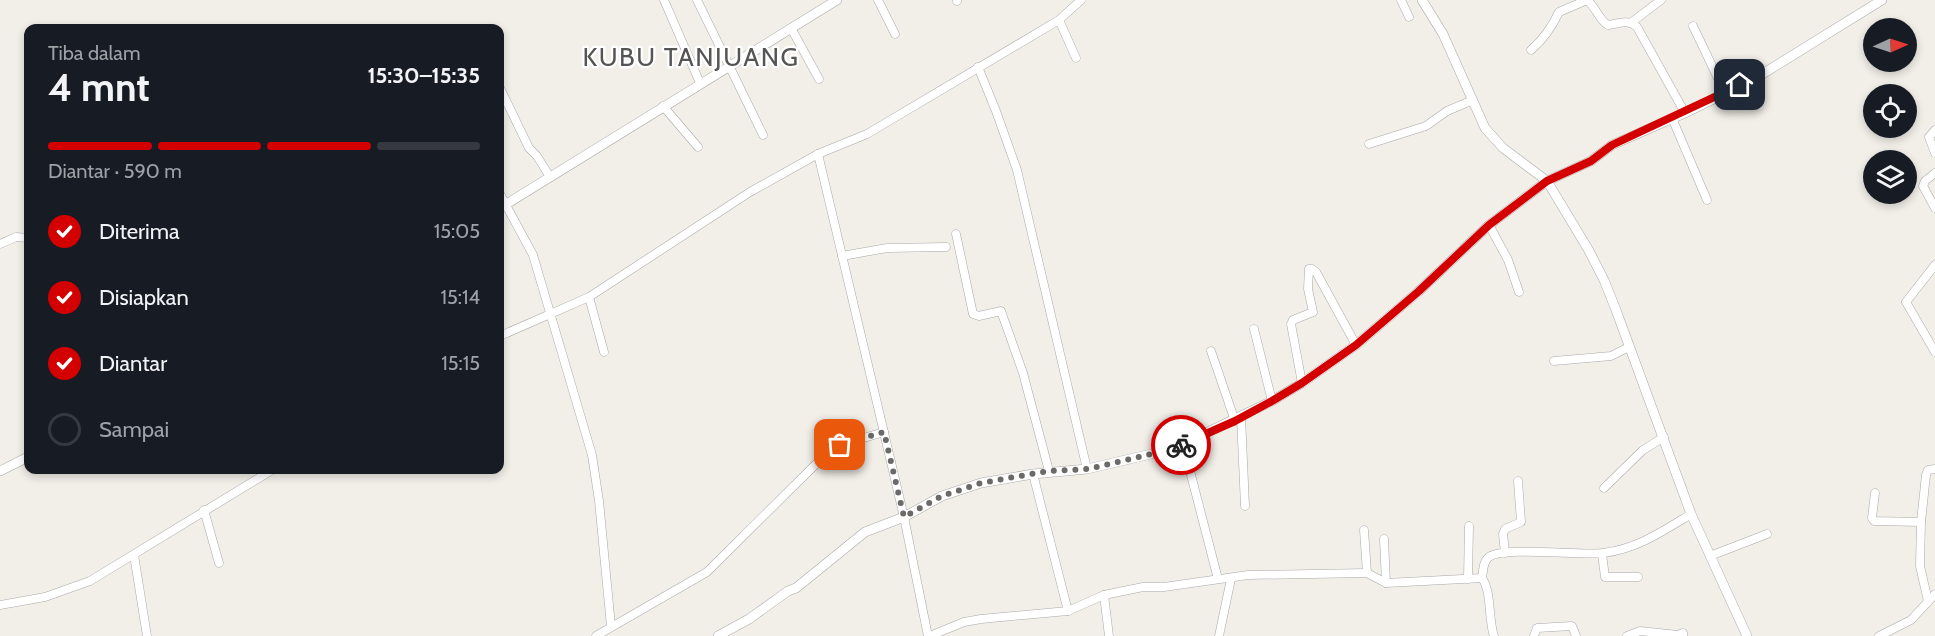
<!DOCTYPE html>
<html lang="id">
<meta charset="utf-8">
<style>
:root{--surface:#171b24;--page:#242831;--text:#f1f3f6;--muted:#9ea1a6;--line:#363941;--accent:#d40000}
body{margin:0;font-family:Cabin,sans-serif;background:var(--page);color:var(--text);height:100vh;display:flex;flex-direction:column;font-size:22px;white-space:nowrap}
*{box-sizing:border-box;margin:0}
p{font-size:20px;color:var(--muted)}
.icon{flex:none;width:33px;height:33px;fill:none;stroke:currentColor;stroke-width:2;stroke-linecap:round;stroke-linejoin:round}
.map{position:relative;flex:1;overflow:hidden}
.sheet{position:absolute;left:24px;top:24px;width:480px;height:450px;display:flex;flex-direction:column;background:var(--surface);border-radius:12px;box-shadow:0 3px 9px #0003}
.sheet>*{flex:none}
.needle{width:39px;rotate:87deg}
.buttons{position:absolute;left:1863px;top:18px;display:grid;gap:12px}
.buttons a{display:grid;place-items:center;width:54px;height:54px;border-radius:50%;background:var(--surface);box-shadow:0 3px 9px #0003;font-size:30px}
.pin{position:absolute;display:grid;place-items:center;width:51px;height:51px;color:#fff;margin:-26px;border-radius:12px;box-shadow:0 3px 9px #0006}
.courier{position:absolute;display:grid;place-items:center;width:60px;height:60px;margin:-30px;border:4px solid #d40000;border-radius:50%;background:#fff;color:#222;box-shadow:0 2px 8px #0007}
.overview em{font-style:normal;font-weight:700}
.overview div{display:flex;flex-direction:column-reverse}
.overview{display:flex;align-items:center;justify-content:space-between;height:102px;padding:0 24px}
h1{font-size:39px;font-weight:700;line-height:45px}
.bar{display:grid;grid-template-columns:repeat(4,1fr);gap:9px 6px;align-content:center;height:72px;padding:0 24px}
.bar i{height:8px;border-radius:4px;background:var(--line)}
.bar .active{background:var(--accent)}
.bar p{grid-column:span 4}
ol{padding:0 24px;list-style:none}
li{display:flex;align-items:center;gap:18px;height:66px}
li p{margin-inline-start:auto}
li .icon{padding:6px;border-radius:50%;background:var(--accent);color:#fff;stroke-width:4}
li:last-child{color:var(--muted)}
li i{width:33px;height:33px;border:3px solid var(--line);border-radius:50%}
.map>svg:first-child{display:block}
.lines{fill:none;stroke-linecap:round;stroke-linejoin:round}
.minor-casing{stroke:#a9a9a9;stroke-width:9}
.tertiary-casing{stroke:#a9a9a9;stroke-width:10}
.minor{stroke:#fff;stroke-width:8}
.tertiary{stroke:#fff;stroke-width:9}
.done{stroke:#6b6a68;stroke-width:6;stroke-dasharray:0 10.8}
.route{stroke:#d40000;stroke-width:8}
.labels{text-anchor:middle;stroke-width:4.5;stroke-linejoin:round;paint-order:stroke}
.quarter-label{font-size:26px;letter-spacing:1.5px;fill:#555;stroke:#fff}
</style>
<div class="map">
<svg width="1935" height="636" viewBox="0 0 1935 636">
<rect width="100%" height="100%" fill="#f2efe9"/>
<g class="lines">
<defs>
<g id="minor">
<polyline points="664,0 700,83"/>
<polyline points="697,0 763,135"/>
<polyline points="878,0 895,34"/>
<polyline points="957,0 957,1"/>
<polyline points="1401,0 1409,17"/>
<polyline points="1059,20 1076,58"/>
<polyline points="1632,22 1661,0"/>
<polyline points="1693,26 1725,93"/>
<polyline points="791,28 819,79"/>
<path d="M1531,50c13,-11 21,-23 28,-38l28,-12c9,7 11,19 21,25 11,-1 19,-7 29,2l48,86"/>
<polyline points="978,67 996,111 1017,170 1087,469"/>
<polyline points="500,88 529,148 537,156 550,177"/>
<polyline points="663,106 698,147"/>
<polyline points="1672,118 1707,200"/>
<polyline points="1935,130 1929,137 1935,153"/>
<polyline points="1369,144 1426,126 1447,111 1473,100"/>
<polyline points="818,154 904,517 928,636"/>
<polyline points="1935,173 1925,181 1923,186 1935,208"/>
<polyline points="500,194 533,255 592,455 599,501 611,626"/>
<polyline points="1489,225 1508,260 1519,292"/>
<polyline points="956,234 973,314 979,316 1001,311 1023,373 1049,471"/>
<polyline points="0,244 16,237 28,238 28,240"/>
<polyline points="842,256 887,248 946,247"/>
<polyline points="1935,265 1906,302 1935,352"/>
<polyline points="589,297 604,352"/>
<polyline points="1254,329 1272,401"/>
<polyline points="500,336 589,297 750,192 818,154 867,134 1059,20 1081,0"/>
<polyline points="1211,351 1235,421"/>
<polyline points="1554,361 1611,356 1629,347"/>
<polyline points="1302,383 1291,324 1293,320 1313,312 1308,289 1309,269 1312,269 1316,272 1356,345"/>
<polyline points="1241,417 1245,506"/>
<polyline points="1183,444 1218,579"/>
<polyline points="1033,474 1068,611"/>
<polyline points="1604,488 1643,450 1664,437"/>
<polyline points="1875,493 1872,518 1874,521 1921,522 1920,566 1928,601"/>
<polyline points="204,510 219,563"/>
<polyline points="1921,522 1926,475 1928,470 1935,469"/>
<polyline points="1364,530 1367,573"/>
<polyline points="1384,539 1386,583"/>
<polyline points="1505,553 1503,534 1505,529 1521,522 1518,481"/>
<polyline points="1602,554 1605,577 1638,577"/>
<polyline points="134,555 147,636"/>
<polyline points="1710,556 1767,534"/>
<polyline points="1468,579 1469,526"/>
<polyline points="1104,595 1109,636"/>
<polyline points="0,605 45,597 90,581 272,470"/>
<polyline points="596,636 707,572 828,452 840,445 884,432"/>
<polyline points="930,636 964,622 981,619 1068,611 1104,595 1143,587 1164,587 1248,575 1367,573 1386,583 1482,578"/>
<polyline points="1219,636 1231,579"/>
<path d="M1494,636c-6,-17 -2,-44 -12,-58 1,-6 1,-17 7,-21 14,-11 93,-1 114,-4 34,-4 60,-22 88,-39"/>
<polyline points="1534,636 1537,628 1572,626 1576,636"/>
<polyline points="1627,636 1640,631 1678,635 1683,633 1683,636"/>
<polyline points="1879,636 1911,620 1935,594"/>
</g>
<g id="tertiary">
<polyline points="1422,0 1443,34 1485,128 1503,148 1547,181 1588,249 1604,280 1616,310 1691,514 1747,636"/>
<polyline points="500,208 837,0"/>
<polyline points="0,471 28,457"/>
<polyline points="718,636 749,619 788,591 796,588 865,532 904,517 942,496 981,483 1033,474 1087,469 1151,454 1183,444 1272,401 1302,383 1356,345 1419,291 1489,225 1547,181 1591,161 1612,145 1685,113 1756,78 1882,0"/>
</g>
</defs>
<!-- minor casing -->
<use href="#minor" class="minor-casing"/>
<!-- tertiary casing -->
<use href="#tertiary" class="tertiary-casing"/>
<!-- minor -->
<use href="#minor" class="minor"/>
<!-- tertiary -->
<use href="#tertiary" class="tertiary"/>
</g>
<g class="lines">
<!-- done -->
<polyline class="done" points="840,445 884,432 904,517 942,496 981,483 1048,471 1088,469 1151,454 1181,445"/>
<!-- route -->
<polyline class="route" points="1181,445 1235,421 1272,401 1302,383 1356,345 1419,291 1489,225 1547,181 1591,161 1612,145 1740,85"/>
</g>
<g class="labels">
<!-- quarter labels -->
<g class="quarter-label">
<text x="691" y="66">KUBU TANJUANG</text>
</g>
</g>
</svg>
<div class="buttons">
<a><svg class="needle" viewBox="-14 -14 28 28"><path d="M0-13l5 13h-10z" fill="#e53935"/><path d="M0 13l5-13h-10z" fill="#9ea1a6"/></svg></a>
<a><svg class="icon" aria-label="locate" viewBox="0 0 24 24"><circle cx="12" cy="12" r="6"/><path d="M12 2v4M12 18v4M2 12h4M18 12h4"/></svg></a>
<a><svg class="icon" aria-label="layers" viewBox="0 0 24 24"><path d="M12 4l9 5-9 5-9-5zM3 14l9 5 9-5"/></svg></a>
</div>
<div class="pin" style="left:840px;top:445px;background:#ea580c"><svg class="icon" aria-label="bag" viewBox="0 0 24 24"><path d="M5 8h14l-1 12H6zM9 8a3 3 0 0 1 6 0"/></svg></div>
<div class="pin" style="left:1740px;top:85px;background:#1f2937"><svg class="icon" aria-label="home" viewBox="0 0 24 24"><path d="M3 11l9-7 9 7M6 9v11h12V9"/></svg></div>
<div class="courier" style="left:1181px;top:445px"><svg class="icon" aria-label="bike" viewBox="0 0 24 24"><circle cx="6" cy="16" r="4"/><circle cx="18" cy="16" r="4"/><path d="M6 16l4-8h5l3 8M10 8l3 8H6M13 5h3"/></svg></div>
<section class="sheet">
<div class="overview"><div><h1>4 mnt</h1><p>Tiba dalam</p></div><em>15:30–15:35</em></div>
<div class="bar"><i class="active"></i><i class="active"></i><i class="active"></i><i></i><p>Diantar · 590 m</p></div>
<ol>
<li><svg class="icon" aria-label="check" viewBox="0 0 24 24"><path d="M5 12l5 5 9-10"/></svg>Diterima<p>15:05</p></li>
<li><svg class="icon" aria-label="check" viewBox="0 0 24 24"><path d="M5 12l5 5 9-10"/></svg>Disiapkan<p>15:14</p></li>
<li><svg class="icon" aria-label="check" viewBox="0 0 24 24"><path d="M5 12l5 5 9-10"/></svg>Diantar<p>15:15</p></li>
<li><i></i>Sampai</li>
</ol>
</section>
</div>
